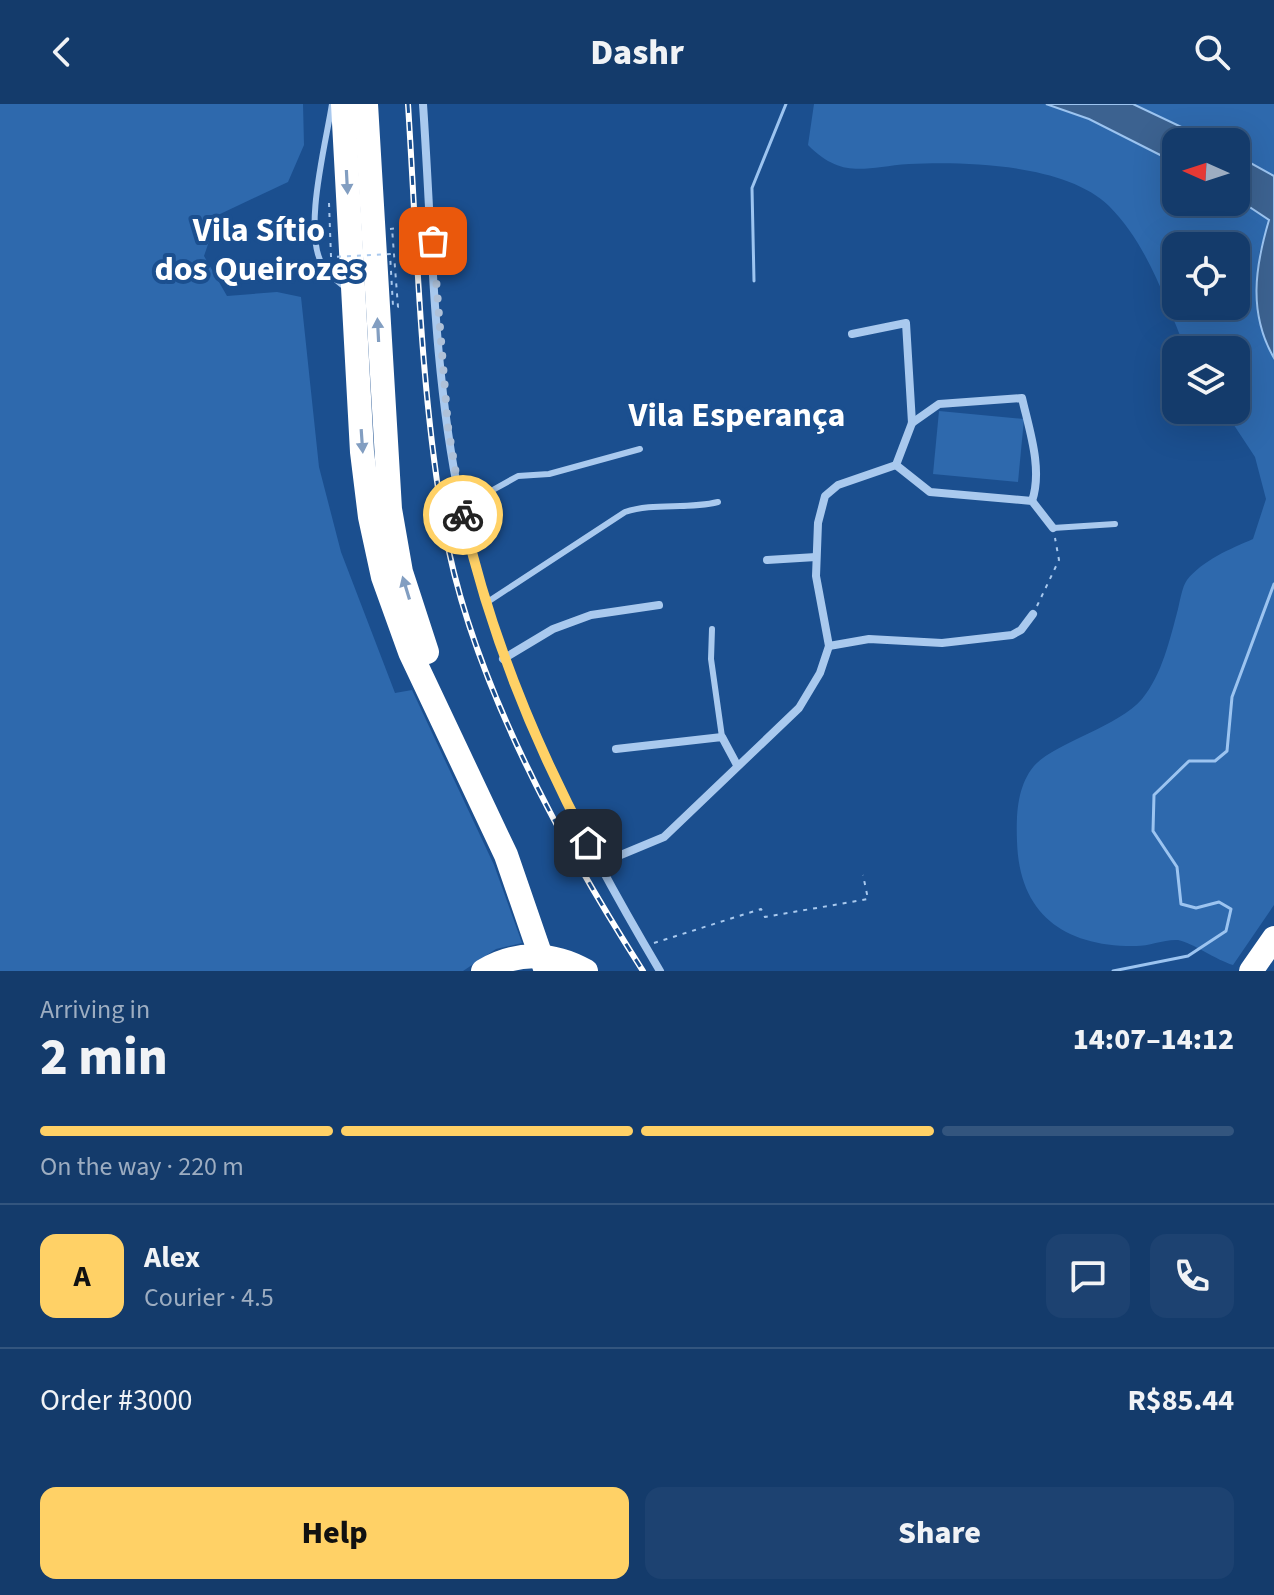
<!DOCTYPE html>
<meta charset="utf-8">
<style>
:root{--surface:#143b6b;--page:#1d4271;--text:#f1f3f6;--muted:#9dadc1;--line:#33557e;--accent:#ffd166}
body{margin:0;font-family:"Source Sans 3",sans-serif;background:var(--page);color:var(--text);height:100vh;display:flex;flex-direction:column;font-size:30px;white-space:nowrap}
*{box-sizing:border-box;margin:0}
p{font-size:26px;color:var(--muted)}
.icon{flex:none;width:44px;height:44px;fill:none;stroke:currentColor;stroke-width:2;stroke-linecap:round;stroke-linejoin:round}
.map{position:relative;height:867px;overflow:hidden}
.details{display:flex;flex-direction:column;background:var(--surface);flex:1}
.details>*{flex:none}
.needle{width:52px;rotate:273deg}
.tools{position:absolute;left:1162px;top:24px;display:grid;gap:16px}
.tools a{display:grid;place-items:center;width:88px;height:88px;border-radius:16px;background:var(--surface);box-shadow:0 8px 32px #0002,0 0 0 2px var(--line);font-size:40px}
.pin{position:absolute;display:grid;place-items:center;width:68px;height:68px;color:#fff;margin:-34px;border-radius:16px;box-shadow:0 4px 12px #0006}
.courier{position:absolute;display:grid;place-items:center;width:80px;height:80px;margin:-40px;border:6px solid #ffd166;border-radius:50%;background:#fff;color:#222;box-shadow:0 2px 10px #0007}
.summary em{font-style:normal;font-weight:800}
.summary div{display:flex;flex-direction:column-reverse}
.summary{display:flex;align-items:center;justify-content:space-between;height:136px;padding:0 40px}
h1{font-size:52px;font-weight:800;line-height:60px}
.bar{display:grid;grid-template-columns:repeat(4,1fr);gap:12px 8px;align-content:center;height:96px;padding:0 40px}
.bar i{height:10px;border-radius:6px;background:var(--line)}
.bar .active{background:var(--accent)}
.bar p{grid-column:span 4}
.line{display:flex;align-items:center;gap:20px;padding:0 40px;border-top:2px solid var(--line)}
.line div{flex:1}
.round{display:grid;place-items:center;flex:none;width:84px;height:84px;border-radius:16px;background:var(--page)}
.primary-button{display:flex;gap:16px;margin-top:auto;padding:16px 40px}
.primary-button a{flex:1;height:92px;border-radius:16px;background:var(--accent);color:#111;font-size:32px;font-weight:800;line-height:92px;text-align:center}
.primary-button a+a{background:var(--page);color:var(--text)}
header{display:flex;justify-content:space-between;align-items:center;height:104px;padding:0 40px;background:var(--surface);font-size:36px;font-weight:800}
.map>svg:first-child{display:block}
.green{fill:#2e69ad;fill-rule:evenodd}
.water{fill:#3c6290;stroke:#9cc4f0;stroke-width:2}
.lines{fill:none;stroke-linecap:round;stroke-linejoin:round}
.stream{stroke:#9cc4f0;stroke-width:3}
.path{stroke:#a9c9ee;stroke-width:2;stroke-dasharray:4 6;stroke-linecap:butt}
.service{stroke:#a9c9ee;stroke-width:6}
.minor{stroke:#a9c9ee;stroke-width:8}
.motorway{stroke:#fff;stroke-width:24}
.rail-casing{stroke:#fff;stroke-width:6}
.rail{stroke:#1b4f8f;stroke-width:3;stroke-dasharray:9;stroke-linecap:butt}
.path-bridge{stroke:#a9c9ee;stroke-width:2;stroke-dasharray:4 6;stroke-linecap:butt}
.motorway-bridge{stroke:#fff;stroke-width:24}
.oneway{fill:#829ec1}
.done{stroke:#afc1d8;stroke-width:8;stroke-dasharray:0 14.4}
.route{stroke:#ffd166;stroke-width:10}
.labels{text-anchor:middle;stroke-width:8;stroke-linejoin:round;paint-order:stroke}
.district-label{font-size:34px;font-weight:bold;fill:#fff;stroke:#1b4f8f}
</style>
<header><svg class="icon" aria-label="back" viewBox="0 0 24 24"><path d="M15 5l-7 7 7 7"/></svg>Dashr<svg class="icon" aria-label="search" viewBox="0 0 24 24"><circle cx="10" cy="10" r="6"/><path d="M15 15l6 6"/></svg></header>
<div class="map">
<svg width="1274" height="867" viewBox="0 0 1274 867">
<rect width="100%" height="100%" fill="#1b4f8f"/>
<!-- green -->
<g class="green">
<polygon points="0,0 303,0 304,41 288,78 218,111 204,152 227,192 277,188 301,193 319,363 341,448 395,589 412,586 494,761 522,839 496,845 463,867 0,867"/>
<path d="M814,0h232l43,15 87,44v39h60v-4l33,22 -10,34 7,90 8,14v547l-41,60c-17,-5 -40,-22 -55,-25 -13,-1 -29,6 -42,6 -71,1 -117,-31 -119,-105 -1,-25 0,-55 17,-75 20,-23 84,-39 108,-67 20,-24 28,-60 36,-90 2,-8 4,-22 9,-29 16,-20 43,-31 66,-41l13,-40 -11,-42 -31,-47h12v-60h-50c-21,-50 -38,-105 -77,-144 -42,-42 -144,-45 -200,-42 -44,3 -66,16 -101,-19zM1176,142h60v60h-60z"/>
<polygon points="1133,0 1274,0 1274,72 1236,51 1236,38 1213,38"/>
<polygon points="939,307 1024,315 1018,378 933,370"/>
</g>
<!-- water -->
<g class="water">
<polygon points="1046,0 1133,0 1213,38 1176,38 1176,59 1089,15"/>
<path d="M1236,51l38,21v182c-26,-45 -19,-91 -5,-138l-33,-22z"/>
</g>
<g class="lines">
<!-- stream -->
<g class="stream">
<polyline points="754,177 752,84 786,0"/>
<polyline points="1113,867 1188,852 1226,827 1231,805 1219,798 1196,804 1181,800 1177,763 1153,727 1154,691 1189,657 1215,657 1227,647 1232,593 1274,480"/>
</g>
<!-- path -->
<g class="path">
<polyline points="390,125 400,124 422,133"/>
<polyline points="1037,502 1059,456 1055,434"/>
<polyline points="654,839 761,805 765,813 868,795 863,771"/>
</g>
<!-- service -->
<g class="service">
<path d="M332,0c-6,39 -30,129 -9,162 6,10 15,15 23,22"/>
<polyline points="459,394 491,387 518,372 549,370 640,345"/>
<polyline points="1053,424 1115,420"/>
<path d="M486,499l139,-91c29,-10 61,-2 93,-10"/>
<polyline points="712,525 711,555 722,633"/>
</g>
<!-- minor -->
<g class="minor">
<path d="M423,0c9,131 10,268 37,397 35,170 112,322 200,470"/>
<polyline points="852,230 906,219 912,319 896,361 930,388 1032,397 1053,424"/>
<path d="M912,319l27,-19 83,-6c7,31 21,71 10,103"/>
<polyline points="767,456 816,453"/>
<polyline points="829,542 869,535 942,539 1012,531 1021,526 1033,510"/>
<polyline points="503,555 553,525 591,511 659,501"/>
<polyline points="616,645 722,633 737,661"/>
<polyline points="599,760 664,733 799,604 820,569 829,542 816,472 818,419 825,392 838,381 896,361"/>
</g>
<!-- motorway -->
<g class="motorway">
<polyline points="343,0 362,348 370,413 383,473 410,548 506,751 546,867"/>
<polyline points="366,0 390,405 401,468 427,548"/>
<polyline points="1251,867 1274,834"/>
</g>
<defs>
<path id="rail" d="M408,0c9,140 12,283 36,422 26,151 117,317 199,445"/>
</defs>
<!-- rail casing -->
<use href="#rail" class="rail-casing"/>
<!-- rail -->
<use href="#rail" class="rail"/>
<!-- path-bridge -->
<polyline class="path-bridge" points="329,99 331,153 390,150 393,202 398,203 392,124"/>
<!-- motorway-bridge -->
<path class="motorway-bridge" d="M483,867c33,-20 70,-19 103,0"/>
</g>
<!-- one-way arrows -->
<defs><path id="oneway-solid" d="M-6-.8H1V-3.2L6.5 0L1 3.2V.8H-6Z" transform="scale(2)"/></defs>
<g class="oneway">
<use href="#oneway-solid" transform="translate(347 78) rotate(87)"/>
<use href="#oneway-solid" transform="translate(378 226) rotate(-93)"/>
<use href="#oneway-solid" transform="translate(362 337) rotate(86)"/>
<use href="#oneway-solid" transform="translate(406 484) rotate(-107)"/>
</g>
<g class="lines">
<!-- done -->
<polyline class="done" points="433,137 448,323 463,411"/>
<!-- route -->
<path class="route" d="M463,411c26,116 69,223 125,328"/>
</g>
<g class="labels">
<!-- district labels -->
<g class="district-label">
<text x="259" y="137">Vila Sítio<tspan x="259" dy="39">dos Queirozes</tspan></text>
<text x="737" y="322">Vila Esperança</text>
</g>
</g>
</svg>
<div class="tools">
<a><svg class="needle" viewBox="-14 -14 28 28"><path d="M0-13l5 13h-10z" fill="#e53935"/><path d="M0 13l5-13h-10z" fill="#9dadc1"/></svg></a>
<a><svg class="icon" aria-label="locate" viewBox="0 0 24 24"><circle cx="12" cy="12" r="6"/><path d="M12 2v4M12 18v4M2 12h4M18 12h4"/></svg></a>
<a><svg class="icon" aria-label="layers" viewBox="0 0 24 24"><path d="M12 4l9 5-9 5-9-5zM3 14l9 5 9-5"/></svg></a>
</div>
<div class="pin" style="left:433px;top:137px;background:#ea580c"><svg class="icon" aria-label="bag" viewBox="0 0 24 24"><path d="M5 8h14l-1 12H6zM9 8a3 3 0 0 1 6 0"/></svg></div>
<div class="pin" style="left:588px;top:739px;background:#1f2937"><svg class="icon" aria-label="home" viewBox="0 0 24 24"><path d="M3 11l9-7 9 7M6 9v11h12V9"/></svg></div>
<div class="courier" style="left:463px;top:411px"><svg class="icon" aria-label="bike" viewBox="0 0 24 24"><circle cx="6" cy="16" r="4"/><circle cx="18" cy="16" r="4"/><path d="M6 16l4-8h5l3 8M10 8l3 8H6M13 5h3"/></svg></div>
</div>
<section class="details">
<div class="summary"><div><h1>2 min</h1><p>Arriving in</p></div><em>14:07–14:12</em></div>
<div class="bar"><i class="active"></i><i class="active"></i><i class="active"></i><i></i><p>On the way · 220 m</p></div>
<div class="line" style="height:144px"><b class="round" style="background:var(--accent);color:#111">A</b><div><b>Alex</b><p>Courier · 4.5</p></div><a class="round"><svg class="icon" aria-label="chat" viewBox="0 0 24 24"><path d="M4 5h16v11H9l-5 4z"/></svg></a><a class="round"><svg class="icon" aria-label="phone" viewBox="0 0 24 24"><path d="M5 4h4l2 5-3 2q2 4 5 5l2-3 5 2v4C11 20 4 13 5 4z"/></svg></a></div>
<div class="line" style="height:104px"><div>Order #3000</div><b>R$85.44</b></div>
<div class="primary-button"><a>Help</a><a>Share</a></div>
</section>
